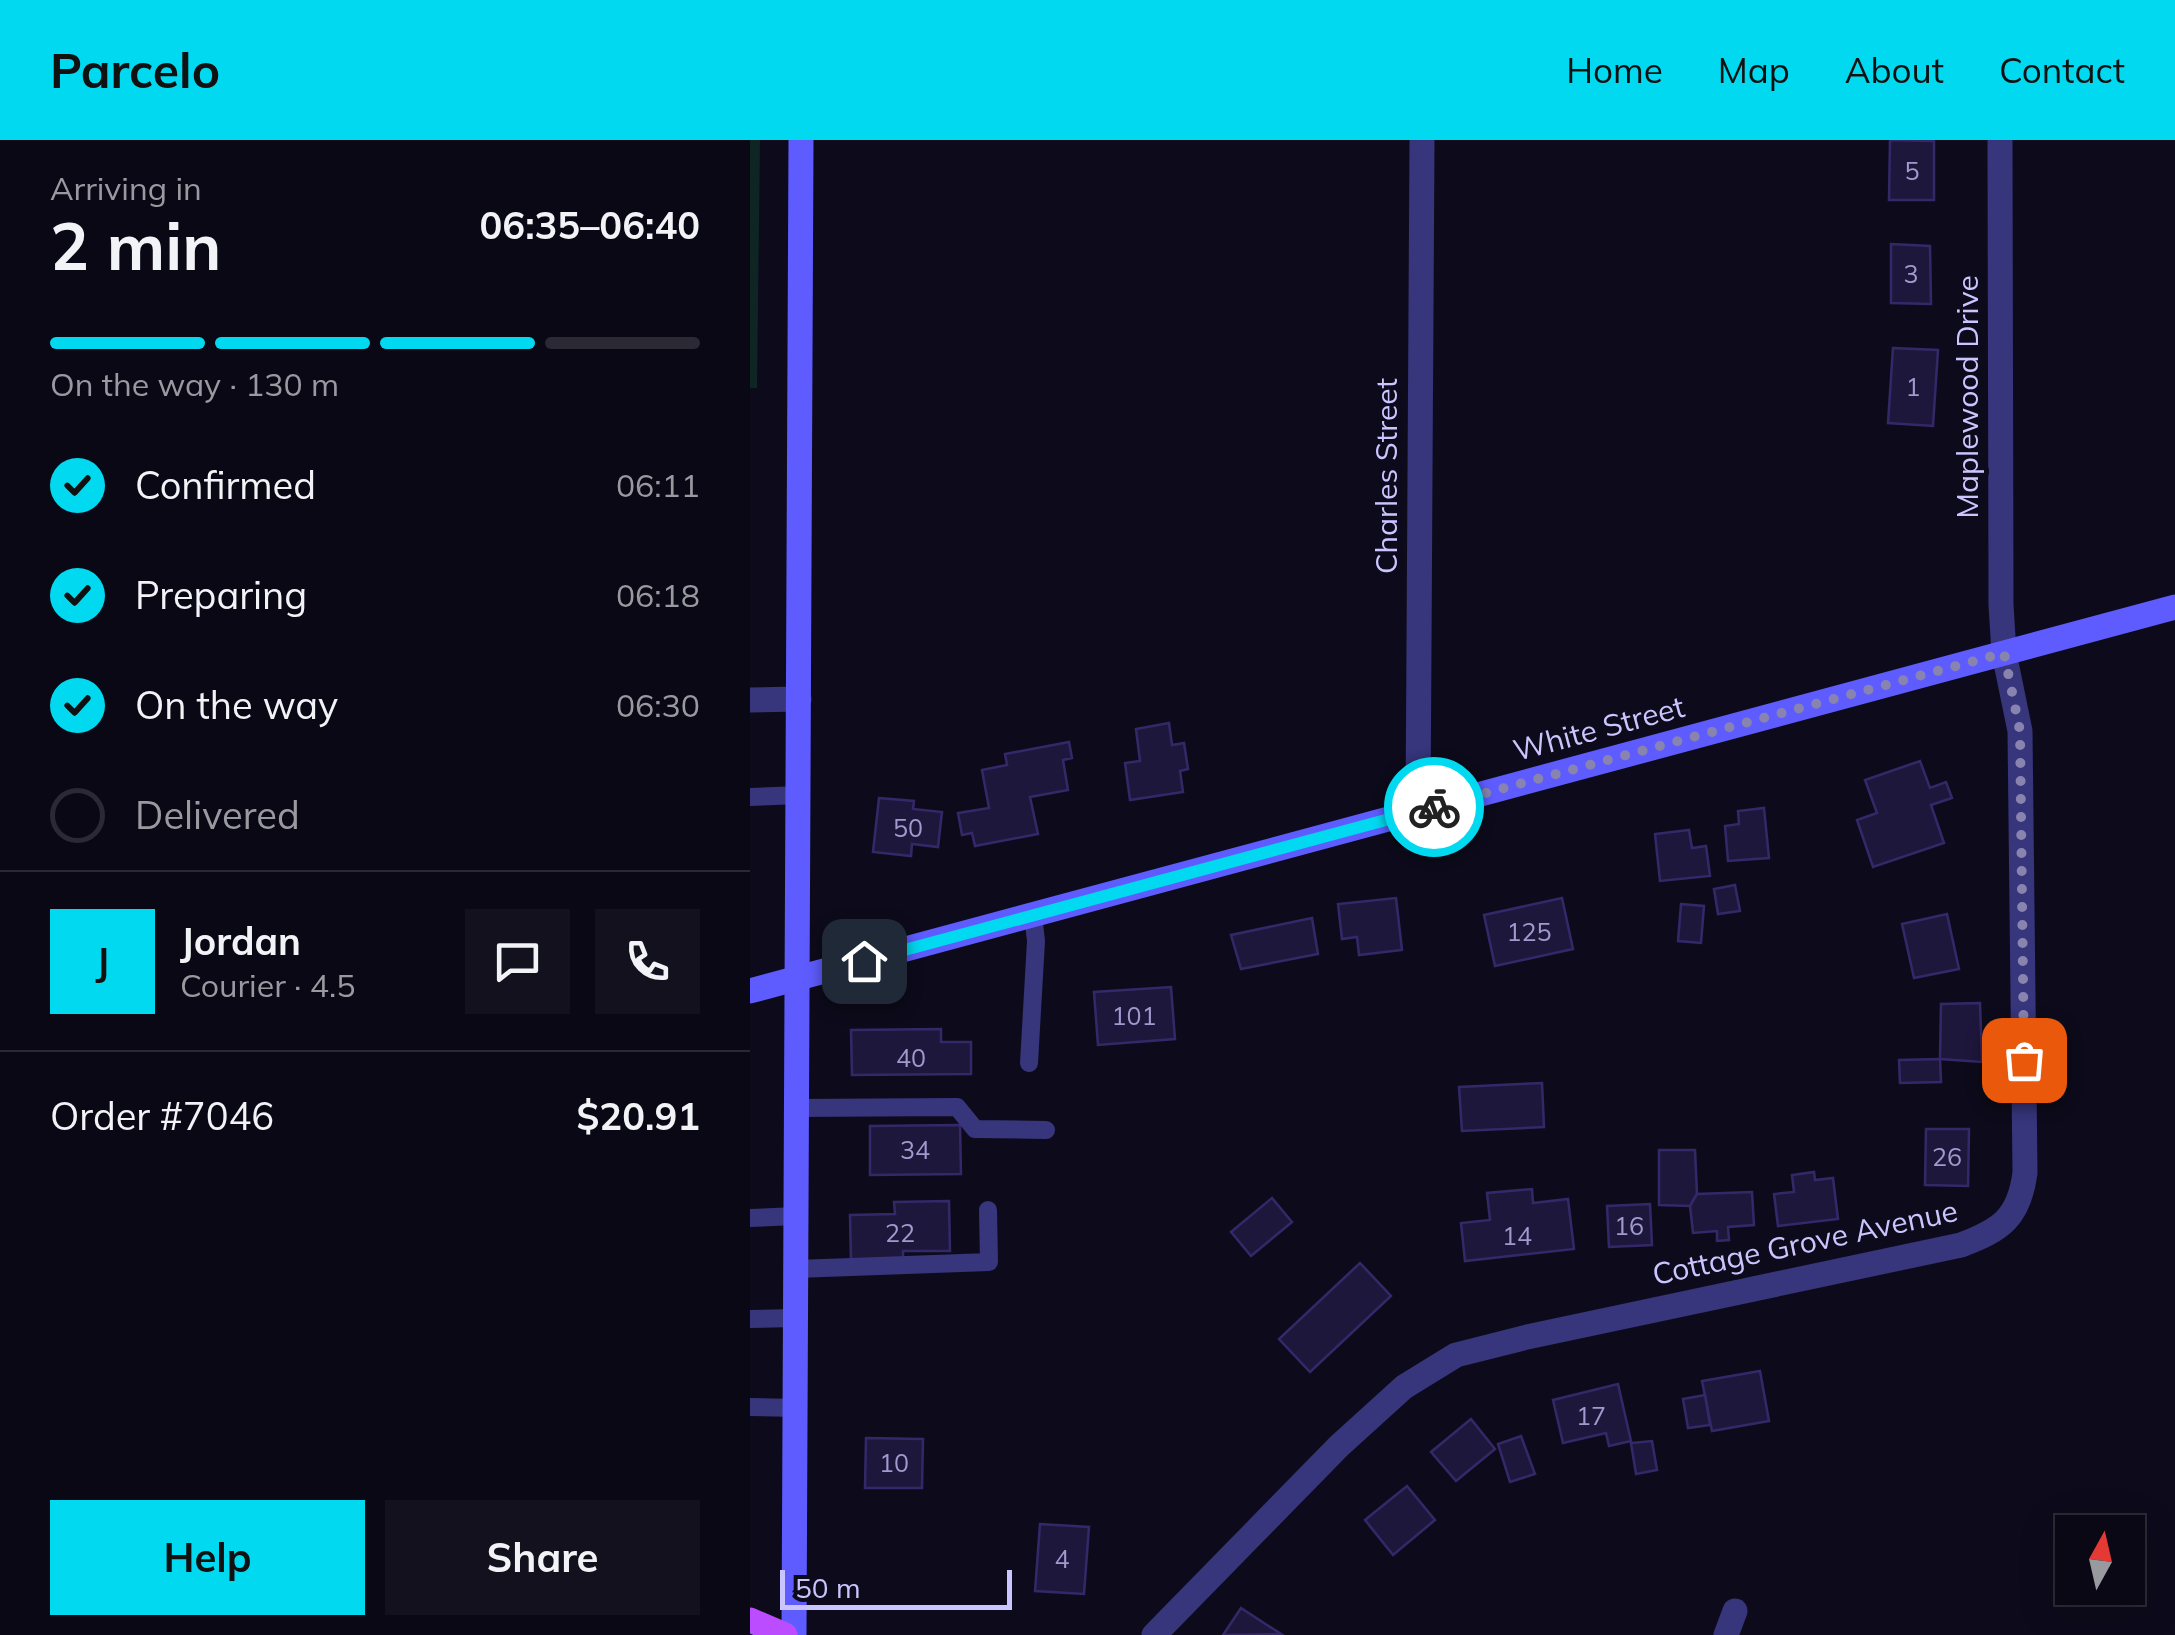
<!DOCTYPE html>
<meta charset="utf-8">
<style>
:root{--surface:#0a0814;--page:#13111d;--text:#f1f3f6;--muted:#999aa0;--line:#2a2934;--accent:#00d9f0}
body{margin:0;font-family:Mulish,sans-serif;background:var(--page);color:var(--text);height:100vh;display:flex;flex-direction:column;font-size:38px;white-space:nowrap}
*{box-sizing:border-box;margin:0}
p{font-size:32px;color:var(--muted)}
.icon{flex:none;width:55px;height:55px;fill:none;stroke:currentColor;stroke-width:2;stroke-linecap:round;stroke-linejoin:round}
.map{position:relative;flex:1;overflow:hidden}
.drawer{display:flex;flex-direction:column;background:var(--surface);width:750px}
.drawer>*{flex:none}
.needle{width:65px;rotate:8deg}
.tools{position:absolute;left:1305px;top:1375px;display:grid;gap:20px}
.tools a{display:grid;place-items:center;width:90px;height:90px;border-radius:0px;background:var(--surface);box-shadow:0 10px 40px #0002,0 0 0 2px var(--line);font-size:50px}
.scale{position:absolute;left:30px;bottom:25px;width:232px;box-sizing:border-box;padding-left:10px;border:5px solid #cbc5ff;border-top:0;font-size:28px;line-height:35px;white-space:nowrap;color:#cbc5ff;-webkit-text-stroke:8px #0d0b1b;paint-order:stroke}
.pin{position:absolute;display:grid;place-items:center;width:85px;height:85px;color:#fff;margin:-42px;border-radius:20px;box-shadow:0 5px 15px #0006}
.courier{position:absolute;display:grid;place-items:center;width:100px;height:100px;margin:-50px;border:8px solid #00d9f0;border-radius:50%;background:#fff;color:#222;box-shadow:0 2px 12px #0007}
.overview em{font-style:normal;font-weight:700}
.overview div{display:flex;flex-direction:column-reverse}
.overview{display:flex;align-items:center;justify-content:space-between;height:170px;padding:0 50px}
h1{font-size:65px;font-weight:700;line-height:75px}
.bar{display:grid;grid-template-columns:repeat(4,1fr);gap:15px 10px;align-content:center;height:120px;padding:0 50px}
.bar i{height:12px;border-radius:8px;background:var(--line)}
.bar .current{background:var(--accent)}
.bar p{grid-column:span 4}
.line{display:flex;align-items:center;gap:25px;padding:0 50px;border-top:2px solid var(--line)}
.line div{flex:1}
.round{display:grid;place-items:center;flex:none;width:105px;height:105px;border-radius:0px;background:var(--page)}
ol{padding:0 50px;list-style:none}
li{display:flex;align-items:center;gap:30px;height:110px}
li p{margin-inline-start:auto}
li .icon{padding:10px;border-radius:50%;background:var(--accent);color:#111;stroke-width:4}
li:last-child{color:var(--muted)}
li i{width:55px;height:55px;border:5px solid var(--line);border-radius:50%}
.action{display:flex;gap:20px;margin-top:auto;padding:20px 50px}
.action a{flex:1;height:115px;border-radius:0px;background:var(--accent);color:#111;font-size:40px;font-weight:700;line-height:115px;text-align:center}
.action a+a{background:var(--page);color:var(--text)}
header{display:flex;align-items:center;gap:60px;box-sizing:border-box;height:140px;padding:0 50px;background:var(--accent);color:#111}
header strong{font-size:48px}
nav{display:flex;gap:55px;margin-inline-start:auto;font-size:35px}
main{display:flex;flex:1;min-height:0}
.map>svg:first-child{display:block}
.green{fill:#0e2524}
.building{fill:#1e173c;stroke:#352869;stroke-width:2.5}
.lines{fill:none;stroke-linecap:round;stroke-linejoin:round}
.lane{stroke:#37357b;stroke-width:18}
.street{stroke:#37357b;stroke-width:25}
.secondary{stroke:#5f5cff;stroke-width:25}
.primary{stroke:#bb4cff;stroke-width:25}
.done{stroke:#8884af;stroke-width:10;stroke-dasharray:0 18}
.route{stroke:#00d9f0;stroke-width:12}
.labels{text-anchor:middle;stroke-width:10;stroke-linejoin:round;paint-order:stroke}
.number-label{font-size:25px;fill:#a09ace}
.street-label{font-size:30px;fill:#cbc5ff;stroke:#0d0b1b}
</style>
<header>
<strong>Parcelo</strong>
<nav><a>Home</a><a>Map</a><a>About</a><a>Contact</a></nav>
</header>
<main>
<section class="drawer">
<div class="overview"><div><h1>2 min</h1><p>Arriving in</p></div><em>06:35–06:40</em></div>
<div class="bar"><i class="current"></i><i class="current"></i><i class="current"></i><i></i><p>On the way · 130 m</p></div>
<ol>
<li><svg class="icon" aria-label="check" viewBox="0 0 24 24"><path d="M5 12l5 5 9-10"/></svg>Confirmed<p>06:11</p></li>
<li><svg class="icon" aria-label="check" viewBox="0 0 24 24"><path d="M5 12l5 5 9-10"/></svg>Preparing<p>06:18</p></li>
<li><svg class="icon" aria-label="check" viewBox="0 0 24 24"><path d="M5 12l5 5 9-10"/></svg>On the way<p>06:30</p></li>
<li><i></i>Delivered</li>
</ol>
<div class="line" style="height:180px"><b class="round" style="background:var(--accent);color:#111">J</b><div><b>Jordan</b><p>Courier · 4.5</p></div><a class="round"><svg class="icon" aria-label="chat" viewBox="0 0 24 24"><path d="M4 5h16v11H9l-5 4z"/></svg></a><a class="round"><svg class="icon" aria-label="phone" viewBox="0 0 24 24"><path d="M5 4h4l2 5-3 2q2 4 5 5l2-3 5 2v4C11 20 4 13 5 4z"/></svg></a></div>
<div class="line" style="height:130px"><div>Order #7046</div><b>$20.91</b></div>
<div class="action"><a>Help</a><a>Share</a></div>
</section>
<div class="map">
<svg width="1425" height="1495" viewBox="0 0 1425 1495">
<rect width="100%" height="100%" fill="#0d0b1b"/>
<!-- green -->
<polygon class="green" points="0,0 10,0 7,248 0,248"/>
<!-- building -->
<g class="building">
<polygon points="1140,0 1184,1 1184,60 1139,60"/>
<polygon points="1141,104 1180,106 1181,164 1141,163"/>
<polygon points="1143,208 1188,210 1183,286 1138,283"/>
<polygon points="419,583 422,605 434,603 438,629 430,631 433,652 380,660 375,623 390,621 386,589"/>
<polygon points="319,602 322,618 313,620 318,650 280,657 288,694 225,706 222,693 212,695 208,673 239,668 232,630 257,625 255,614"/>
<polygon points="1170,621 1180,648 1196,642 1202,658 1181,665 1194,703 1123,727 1107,680 1127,673 1115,640"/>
<polygon points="129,658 164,661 163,669 192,672 188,707 162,704 161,716 123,712"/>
<polygon points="1014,668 1019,718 978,721 975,686 989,684 988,671"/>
<polygon points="939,690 942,708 956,706 960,736 910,741 905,694"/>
<polygon points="985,745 990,771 968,774 964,749"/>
<polygon points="646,758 652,810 609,815 607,797 592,799 588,764"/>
<polygon points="812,758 823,809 745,826 734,775"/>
<polygon points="931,764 954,766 951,803 928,801"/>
<polygon points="1197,774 1209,829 1164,838 1152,784"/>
<polygon points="562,778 568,814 491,829 481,795"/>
<polygon points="421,847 425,899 348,905 344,852"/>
<polygon points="1230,863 1232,922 1190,919 1191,864"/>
<polygon points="191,889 191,902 221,902 221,934 102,935 101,890"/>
<polygon points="1190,919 1191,942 1150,943 1149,920"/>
<polygon points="792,943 794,987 712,991 709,947"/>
<polygon points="210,985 211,1034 120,1035 120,986"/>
<polygon points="1176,989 1219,989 1218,1046 1175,1045"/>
<polygon points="909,1010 945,1010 947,1054 940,1066 909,1065"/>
<polygon points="1064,1032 1065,1040 1083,1038 1088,1079 1028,1086 1024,1054 1044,1052 1042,1035"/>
<polygon points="782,1049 783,1063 818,1059 824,1109 715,1121 711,1083 740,1080 737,1053"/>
<polygon points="1002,1052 1004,1085 978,1087 979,1100 967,1101 967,1091 943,1093 940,1066 947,1054"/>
<polygon points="522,1058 542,1082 501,1116 481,1092"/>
<polygon points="199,1061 200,1111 153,1111 153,1120 101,1121 100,1075 145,1074 144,1062"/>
<polygon points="900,1064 902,1105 859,1107 857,1066"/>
<polygon points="610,1123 641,1156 560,1232 529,1199"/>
<polygon points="1010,1231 1019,1281 962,1291 952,1241"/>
<polygon points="868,1244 881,1301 859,1306 856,1293 813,1303 803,1260"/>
<polygon points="955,1255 960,1285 938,1288 933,1259"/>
<polygon points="721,1279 745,1309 706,1341 681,1312"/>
<polygon points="771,1296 785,1334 760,1342 748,1304"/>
<polygon points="116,1298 173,1299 172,1348 115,1348"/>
<polygon points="902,1301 907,1330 886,1334 881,1303"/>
<polygon points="657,1346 685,1380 643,1415 615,1380"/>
<polygon points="290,1384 339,1387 334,1454 285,1451"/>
<polygon points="491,1468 531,1494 473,1495"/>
</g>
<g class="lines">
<!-- lane -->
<g class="lane">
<polyline points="0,657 50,655"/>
<polyline points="279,923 286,801 283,775"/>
<polyline points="47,968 207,967 225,989 296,990"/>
<polyline points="0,1078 47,1076"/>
<polyline points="46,1129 239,1122 238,1070"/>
<polyline points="0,1179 46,1178"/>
<polyline points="0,1267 46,1268"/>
</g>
<!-- street -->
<g class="street">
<polyline points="0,560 49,559"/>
<polyline points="668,672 672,0"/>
<path d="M404,1495l185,-189 65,-59 52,-32 71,-18 434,-92c40,-15 58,-27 64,-72l-5,-442 -16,-78 -3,-48 -1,-465"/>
<polyline points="976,1495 985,1471"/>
</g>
<!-- secondary -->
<g class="secondary">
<polyline points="0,851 1425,467"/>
<polyline points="44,1495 51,0"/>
</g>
<!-- primary -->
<polyline class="primary" points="0,1480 35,1495"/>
</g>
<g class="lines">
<!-- done -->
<polyline class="done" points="684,667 1254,513 1270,591 1274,920"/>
<!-- route -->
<polyline class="route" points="114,821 684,667"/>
</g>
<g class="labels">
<!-- number labels -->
<g class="number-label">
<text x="1162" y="40">5</text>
<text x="1161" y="143">3</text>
<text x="1163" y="256">1</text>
<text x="158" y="697">50</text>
<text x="779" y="801">125</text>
<text x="384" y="885">101</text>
<text x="161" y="927">40</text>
<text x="165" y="1019">34</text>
<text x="1197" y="1026">26</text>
<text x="879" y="1095">16</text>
<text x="150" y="1102">22</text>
<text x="767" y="1105">14</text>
<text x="841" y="1285">17</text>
<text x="144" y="1332">10</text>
<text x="312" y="1428">4</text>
</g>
<!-- street labels -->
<g class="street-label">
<text transform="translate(1218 257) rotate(-90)" y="10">Maplewood Drive</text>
<text transform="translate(637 336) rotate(-90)" y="10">Charles Street</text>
<text transform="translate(849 589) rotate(-15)" y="10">White Street</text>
<text transform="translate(1055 1103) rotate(-12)" y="10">Cottage Grove Avenue</text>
</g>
</g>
</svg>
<div class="tools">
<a><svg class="needle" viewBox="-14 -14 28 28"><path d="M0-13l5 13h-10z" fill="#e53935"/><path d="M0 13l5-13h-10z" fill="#999aa0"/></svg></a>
</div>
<div class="scale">50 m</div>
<div class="pin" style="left:1274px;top:920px;background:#ea580c"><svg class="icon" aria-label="bag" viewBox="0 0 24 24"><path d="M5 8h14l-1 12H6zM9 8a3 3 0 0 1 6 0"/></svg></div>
<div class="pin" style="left:114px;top:821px;background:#1f2937"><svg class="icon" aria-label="home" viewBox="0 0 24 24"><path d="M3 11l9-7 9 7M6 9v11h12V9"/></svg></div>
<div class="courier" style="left:684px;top:667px"><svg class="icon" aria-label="bike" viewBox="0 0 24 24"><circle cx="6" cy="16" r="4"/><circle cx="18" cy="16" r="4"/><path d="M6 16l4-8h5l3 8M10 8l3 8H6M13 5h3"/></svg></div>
</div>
</main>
